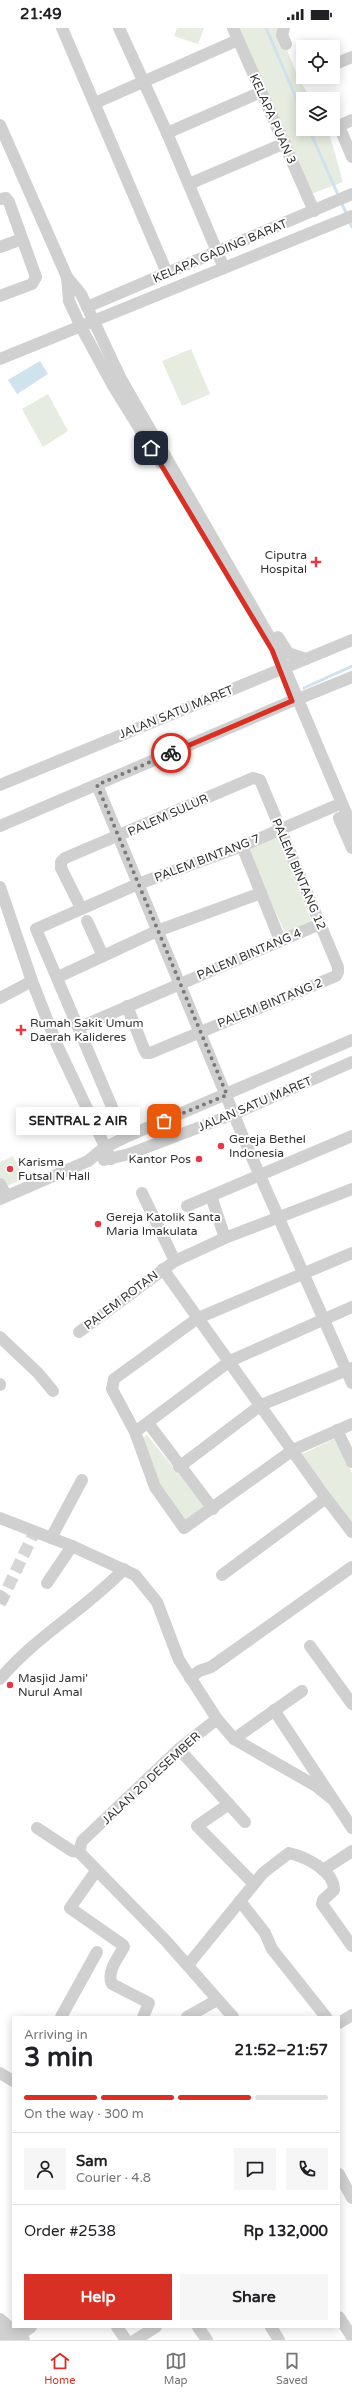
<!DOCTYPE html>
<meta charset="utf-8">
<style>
:root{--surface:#fff;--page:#f6f6f6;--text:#202124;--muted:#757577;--line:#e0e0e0;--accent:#d93025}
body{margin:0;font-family:"Varela Round",sans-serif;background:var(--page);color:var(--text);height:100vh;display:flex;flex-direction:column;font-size:15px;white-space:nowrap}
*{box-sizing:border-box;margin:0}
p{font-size:13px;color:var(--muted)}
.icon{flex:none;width:22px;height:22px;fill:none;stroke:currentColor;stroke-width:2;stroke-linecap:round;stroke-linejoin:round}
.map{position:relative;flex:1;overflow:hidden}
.details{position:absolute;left:12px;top:1988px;width:328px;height:312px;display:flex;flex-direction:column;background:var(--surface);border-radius:0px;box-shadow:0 2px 10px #0003}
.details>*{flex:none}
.controls{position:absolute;left:296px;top:12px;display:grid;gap:8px}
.controls a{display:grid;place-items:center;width:44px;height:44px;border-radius:0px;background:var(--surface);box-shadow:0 2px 10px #0003;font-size:20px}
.pin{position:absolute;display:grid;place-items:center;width:34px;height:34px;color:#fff;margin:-17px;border-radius:8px;box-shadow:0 2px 6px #0006}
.courier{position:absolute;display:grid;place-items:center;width:40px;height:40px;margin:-20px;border:3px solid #d93025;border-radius:50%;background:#fff;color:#222;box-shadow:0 1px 5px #0007}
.bubble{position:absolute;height:28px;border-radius:0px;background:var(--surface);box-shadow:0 2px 10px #0003;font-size:13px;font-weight:700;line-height:28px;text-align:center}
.overview em{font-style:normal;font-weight:700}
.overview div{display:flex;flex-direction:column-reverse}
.overview{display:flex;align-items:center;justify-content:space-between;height:68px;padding:0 12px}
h1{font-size:26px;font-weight:700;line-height:30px}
.bar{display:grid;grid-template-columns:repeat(4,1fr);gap:6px 4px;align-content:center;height:48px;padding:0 12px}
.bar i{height:5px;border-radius:3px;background:var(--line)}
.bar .selected{background:var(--accent)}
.bar p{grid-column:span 4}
.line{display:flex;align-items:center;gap:10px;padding:0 12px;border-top:1px solid var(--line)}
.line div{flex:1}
.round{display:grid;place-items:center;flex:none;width:42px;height:42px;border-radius:0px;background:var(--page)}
.action{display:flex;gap:8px;margin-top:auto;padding:8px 12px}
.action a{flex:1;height:46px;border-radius:0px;background:var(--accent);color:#fff;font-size:16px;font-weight:700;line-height:46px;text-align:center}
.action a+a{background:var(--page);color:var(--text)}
.status{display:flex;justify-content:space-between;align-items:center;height:28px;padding:0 20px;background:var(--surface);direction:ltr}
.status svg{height:11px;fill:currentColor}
.menu{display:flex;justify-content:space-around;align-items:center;height:56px;border-top:1px solid var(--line);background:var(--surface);font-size:11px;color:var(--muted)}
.menu a{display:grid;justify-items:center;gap:2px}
.menu .selected{color:var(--accent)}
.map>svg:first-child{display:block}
.green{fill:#e6ecdf}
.water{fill:#cfe2ee}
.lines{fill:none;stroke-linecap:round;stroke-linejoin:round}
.stream{stroke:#cfe2ee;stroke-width:3}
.minor-tunnel{stroke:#d6d6d6;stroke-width:12;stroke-dasharray:12 6;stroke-linecap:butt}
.minor{stroke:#d0d0d0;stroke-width:12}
.done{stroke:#7a7a7a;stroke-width:4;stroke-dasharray:0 7.2}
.route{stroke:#d93025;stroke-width:5}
.poi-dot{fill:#e63946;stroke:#fff;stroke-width:1.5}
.labels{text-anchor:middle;stroke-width:4;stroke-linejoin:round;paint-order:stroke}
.street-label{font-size:12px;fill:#333;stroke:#fff}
.poi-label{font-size:12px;fill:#333;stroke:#fff;text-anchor:start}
</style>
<div class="status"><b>21:49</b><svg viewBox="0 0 49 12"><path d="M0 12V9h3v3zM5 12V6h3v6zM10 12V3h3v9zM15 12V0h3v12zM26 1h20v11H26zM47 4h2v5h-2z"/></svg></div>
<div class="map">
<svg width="352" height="2312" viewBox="0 0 352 2312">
<rect width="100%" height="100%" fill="#fff"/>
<!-- green -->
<g class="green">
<polygon points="177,0 204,0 198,16 174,8"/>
<polygon points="237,0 278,0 299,51 311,71 303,71 303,101 328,101 343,154 306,168"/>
<polygon points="191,321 210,366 182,378 162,333"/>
<polygon points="48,366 68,403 43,419 22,381"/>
<polygon points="277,807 313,897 286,907 247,821"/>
<polygon points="13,1128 24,1150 5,1159 0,1149 0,1134"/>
<polygon points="147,1407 206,1480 185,1497 154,1453 139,1412"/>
<polygon points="336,1410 352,1445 352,1496 302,1426"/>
</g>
<!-- water -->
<polygon class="water" points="40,333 48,346 17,366 8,352"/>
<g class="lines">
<!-- stream -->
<g class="stream">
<polyline points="266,0 303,86"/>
<polyline points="309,101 339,169"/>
<polyline points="341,174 347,187"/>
<polyline points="349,193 352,199"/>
<polyline points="304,660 352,638"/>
</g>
<!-- minor-tunnel -->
<polyline class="minor-tunnel" points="0,1576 35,1503"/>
<!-- minor -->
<g class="minor">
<polyline points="62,0 167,245"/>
<polyline points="119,0 167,105 224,240"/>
<polyline points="233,0 314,183"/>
<polyline points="284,0 282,7 286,16"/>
<polyline points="333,37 352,29"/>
<polyline points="95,75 238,12"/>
<polyline points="352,92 339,98 352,129"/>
<polyline points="0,97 67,249 81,266 121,351 277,622 352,799"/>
<polyline points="167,105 261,64"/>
<polyline points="189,156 285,115"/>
<polyline points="0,171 6,170 9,174 36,249 32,256 0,268"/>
<polyline points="0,219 22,211"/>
<polyline points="67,249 69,273 81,299 112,356 161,435"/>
<polyline points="87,279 352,166"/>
<polyline points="0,331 352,188"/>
<polyline points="278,609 288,625 306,631"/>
<polyline points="298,671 352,649"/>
<polyline points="0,757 352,612"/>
<polyline points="97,757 249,1123 352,1355"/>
<polyline points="339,790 352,820"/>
<polyline points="0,798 292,673"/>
<polyline points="242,818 280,912"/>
<polyline points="0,859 32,953 58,1019 111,1131"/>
<polyline points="81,880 61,840 61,834 65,830 253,750 260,752 338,939 338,944 336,948 150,1025 146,1025 144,1021 127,978"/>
<polyline points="87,893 103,928"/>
<polyline points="58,949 157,903 261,865"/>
<polyline points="0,970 32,953"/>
<polyline points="80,999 320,896"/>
<polyline points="112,1079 36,901 138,856 242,818 335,778"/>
<polyline points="104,1132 129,1126 234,1086 352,1034"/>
<polyline points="0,1156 6,1167"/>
<polyline points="142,1165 175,1233"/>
<polyline points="211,1168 225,1210"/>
<polyline points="0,1171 88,1133 104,1120 128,1108 352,1012"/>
<polyline points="187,1178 352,1108"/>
<polyline points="352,1225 198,1290 114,1351 112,1361 135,1404 155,1459 184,1500 293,1422 352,1396"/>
<polyline points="163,1241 326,1470 352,1504"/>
<polyline points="79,1304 175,1233 225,1210 352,1161"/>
<polyline points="0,1309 38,1345 53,1363"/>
<polyline points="0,1356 0,1357"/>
<polyline points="148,1395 213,1481"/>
<polyline points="337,1402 352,1434"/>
<polyline points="135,1404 230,1333 352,1279"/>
<polyline points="179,1439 261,1377 352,1340"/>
<polyline points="0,1490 72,1518 135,1547 157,1574 179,1632 217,1691 234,1711 316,1758 331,1770"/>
<polyline points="51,1510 82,1452"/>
<polyline points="222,1547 326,1470"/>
<polyline points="47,1555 72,1518"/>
<polyline points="0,1568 3,1570"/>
<polyline points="310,1618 352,1676"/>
<polyline points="190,1650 199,1643 211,1639 352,1539"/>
<path d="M0,1651c36,-43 86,-70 124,-110"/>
<polyline points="274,1682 352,1800"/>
<polyline points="217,1691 179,1721 82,1813 79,1824 166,1913 233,1989"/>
<polyline points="234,1711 302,1663"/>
<polyline points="179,1721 245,1794"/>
<polyline points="229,1776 197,1798 254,1856"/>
<polyline points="37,1800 72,1823 79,1824"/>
<polyline points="323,1842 352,1823"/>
<path d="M96,1843l-26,37 53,37 1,2c-6,11 -18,25 -12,37l37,19 -6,14"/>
<polyline points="240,1873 265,1905 272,1921 326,1989"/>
<path d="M188,1937l75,-92 26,-20c16,4 45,17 45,37l-11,10 -1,4 30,42"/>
<polyline points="61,1989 97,1924"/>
<polyline points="187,1989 217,1972"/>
<polyline points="339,1995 352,1987"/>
<polyline points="0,2045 13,2053"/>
<polyline points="339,2146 352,2170"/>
<polyline points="339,2289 352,2309"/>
<polyline points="0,2291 24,2312"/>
<polyline points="117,2299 126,2312"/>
<polyline points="198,2299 207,2312"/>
<polyline points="271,2299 279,2312"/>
<polyline points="0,2305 9,2312"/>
<polyline points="14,2311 31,2299"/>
<polyline points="135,2312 156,2299"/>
</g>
</g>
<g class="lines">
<!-- done -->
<polyline class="done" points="164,1093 227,1067 97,757 171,725"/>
<!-- route -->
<polyline class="route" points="151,420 272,622 292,673 171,725"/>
</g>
<!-- markers -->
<g class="poi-dot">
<path d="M314 528h4v4h4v4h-4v4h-4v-4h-4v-4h4z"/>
<path d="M19 996h4v4h4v4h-4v4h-4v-4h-4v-4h4z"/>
<circle cx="221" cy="1118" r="4"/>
<circle cx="199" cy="1131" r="4"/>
<circle cx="10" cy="1141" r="4"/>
<circle cx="98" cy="1196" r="4"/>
<circle cx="10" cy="1657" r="4"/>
</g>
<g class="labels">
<!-- street labels -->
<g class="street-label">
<text transform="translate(273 91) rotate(66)" y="4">KELAPA PUAN 3</text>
<text transform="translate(220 223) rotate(-23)" y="4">KELAPA GADING BARAT</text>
<text transform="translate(176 684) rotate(-22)" y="4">JALAN SATU MARET</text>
<text transform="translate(168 787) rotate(-24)" y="4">PALEM SULUR</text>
<text transform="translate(207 830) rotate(-21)" y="4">PALEM BINTANG 7</text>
<text transform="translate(299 846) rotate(67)" y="4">PALEM BINTANG 12</text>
<text transform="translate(249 926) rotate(-23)" y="4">PALEM BINTANG 4</text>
<text transform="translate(270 975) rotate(-22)" y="4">PALEM BINTANG 2</text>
<text transform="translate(255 1076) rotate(-23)" y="4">JALAN SATU MARET</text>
<text transform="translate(121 1272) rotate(-37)" y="4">PALEM ROTAN</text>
<text transform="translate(151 1750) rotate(-43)" y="4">JALAN 20 DESEMBER</text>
</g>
<!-- poi labels -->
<g class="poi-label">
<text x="307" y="531" text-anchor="end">Ciputra<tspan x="307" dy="14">Hospital</tspan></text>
<text x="30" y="999">Rumah Sakit Umum<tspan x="30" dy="14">Daerah Kalideres</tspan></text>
<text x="229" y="1115">Gereja Bethel<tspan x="229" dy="14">Indonesia</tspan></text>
<text x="191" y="1135" text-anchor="end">Kantor Pos</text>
<text x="18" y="1138">Karisma<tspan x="18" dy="14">Futsal N Hall</tspan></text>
<text x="106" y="1193">Gereja Katolik Santa<tspan x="106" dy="14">Maria Imakulata</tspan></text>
<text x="18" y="1654">Masjid Jami'<tspan x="18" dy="14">Nurul Amal</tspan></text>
</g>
</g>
</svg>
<div class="controls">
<a><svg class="icon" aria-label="locate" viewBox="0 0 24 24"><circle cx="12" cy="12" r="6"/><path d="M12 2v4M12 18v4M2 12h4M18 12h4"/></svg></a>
<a><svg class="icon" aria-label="layers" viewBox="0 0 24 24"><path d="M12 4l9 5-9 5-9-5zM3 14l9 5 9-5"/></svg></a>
</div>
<div class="pin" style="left:164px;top:1093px;background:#ea580c"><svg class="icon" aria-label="bag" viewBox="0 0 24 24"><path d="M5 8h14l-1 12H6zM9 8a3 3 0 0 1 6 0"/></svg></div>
<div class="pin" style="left:151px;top:420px;background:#1f2937"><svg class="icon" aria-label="home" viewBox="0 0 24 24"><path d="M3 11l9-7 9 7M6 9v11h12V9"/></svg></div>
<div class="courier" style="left:171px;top:725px"><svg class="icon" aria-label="bike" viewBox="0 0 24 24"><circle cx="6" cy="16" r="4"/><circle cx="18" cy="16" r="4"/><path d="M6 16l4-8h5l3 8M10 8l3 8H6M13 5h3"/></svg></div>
<div class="bubble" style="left:16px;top:1079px;width:124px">SENTRAL 2 AIR</div>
<section class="details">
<div class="overview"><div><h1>3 min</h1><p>Arriving in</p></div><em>21:52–21:57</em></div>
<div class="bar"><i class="selected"></i><i class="selected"></i><i class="selected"></i><i></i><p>On the way · 300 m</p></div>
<div class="line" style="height:72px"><a class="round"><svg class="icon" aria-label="person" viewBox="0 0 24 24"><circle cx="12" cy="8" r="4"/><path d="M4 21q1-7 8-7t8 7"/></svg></a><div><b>Sam</b><p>Courier · 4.8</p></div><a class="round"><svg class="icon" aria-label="chat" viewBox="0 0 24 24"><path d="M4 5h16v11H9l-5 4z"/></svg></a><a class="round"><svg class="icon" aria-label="phone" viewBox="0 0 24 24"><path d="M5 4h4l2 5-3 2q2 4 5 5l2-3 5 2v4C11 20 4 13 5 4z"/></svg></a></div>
<div class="line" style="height:52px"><div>Order #2538</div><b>Rp 132,000</b></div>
<div class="action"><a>Help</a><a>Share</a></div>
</section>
</div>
<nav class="menu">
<a class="selected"><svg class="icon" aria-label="home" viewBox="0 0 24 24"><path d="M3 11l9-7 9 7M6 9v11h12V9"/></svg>Home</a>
<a><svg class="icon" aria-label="map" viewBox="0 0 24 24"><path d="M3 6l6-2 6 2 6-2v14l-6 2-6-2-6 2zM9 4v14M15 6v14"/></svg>Map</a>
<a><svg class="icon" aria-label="saved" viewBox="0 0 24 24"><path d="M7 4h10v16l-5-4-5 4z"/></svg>Saved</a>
</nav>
